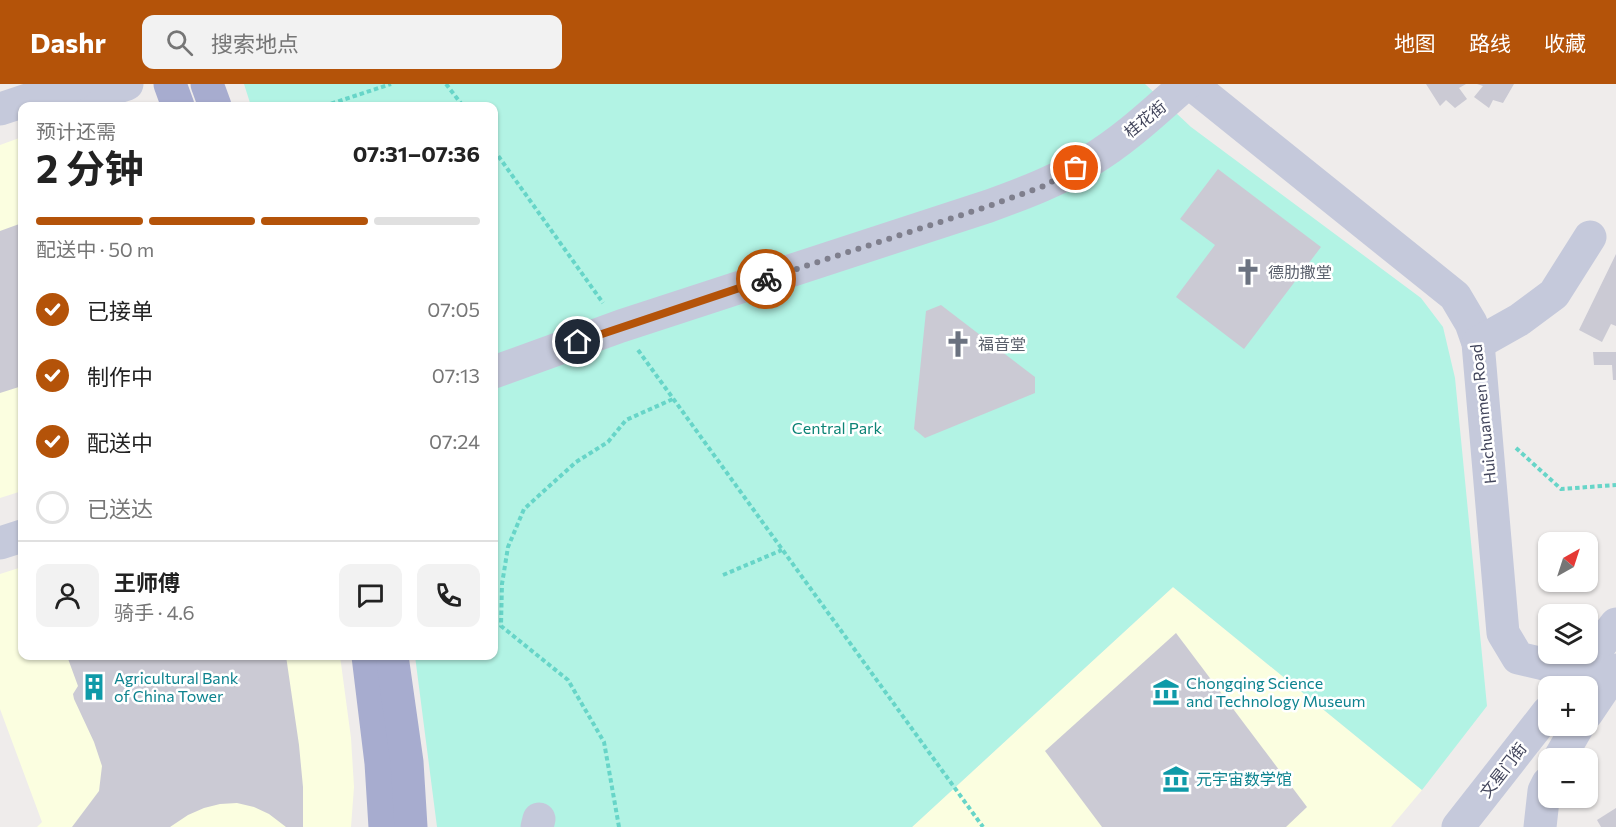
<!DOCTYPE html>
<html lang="zh">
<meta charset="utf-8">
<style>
:root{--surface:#fff;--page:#f2f2f2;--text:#222;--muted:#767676;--line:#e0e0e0;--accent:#b45309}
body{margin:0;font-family:Commissioner,"Noto Sans SC",sans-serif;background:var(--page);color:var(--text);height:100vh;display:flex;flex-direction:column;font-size:22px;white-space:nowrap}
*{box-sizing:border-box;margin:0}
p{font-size:20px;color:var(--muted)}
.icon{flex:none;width:33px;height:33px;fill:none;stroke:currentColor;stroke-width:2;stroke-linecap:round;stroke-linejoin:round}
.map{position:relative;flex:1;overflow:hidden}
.panel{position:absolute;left:18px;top:18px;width:480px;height:558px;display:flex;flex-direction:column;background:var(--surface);border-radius:12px;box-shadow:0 2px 4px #0004}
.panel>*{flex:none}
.needle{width:39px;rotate:39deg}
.buttons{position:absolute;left:1538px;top:448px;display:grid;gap:12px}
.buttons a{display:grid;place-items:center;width:60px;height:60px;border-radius:12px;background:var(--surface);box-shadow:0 2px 4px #0004;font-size:30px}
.pin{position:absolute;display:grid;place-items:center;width:51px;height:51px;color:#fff;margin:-26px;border:3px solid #fff;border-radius:50%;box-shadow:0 2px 6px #0007}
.courier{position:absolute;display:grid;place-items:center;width:60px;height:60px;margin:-30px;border:4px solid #b45309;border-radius:50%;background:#fff;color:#222;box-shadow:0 2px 8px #0007}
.headline em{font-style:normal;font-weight:700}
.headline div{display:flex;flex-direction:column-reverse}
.headline{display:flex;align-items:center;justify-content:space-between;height:102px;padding:0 18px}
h1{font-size:39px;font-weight:700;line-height:45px}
.bar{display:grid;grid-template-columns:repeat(4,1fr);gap:9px 6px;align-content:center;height:72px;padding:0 18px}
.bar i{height:8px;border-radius:4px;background:var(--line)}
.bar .selected{background:var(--accent)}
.bar p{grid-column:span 4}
.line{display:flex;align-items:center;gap:15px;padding:0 18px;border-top:2px solid var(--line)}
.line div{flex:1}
.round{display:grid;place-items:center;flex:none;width:63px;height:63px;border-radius:12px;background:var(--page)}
ol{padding:0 18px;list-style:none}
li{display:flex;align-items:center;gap:18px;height:66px}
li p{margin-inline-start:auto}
li .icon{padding:6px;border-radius:50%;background:var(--accent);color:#fff;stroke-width:4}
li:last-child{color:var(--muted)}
li i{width:33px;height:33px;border:3px solid var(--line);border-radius:50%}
header{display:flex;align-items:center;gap:36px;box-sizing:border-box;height:84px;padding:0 30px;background:var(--accent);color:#fff}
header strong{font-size:28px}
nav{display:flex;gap:33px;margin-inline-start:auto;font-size:21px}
.search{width:420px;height:54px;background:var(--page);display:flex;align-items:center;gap:15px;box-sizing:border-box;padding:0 21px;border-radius:12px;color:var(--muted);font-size:22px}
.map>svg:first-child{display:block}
.commercial{fill:#fbfee0}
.green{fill:#b2f3e4}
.building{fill:#cbcad4}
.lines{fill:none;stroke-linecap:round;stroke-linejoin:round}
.path{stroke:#67d5c8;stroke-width:4;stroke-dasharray:4.5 3;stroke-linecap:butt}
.minor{stroke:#c5c9db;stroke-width:33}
.major{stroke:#a7accf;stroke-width:33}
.done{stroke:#7f7f8d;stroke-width:6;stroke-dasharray:0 10.8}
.route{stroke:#b45309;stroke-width:8}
.labels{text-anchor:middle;stroke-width:5;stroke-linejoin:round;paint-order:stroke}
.street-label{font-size:16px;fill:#42455b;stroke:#fff}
.worship-label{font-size:16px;fill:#5b616d;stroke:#fff;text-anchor:start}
.park-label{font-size:16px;fill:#0c8375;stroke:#fff}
.culture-label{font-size:16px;fill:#0d838f;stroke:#fff;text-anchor:start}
</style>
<header>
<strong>Dashr</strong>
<div class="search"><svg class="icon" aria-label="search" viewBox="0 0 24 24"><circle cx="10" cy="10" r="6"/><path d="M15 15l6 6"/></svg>搜索地点</div>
<nav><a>地图</a><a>路线</a><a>收藏</a></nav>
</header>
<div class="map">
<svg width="1616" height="743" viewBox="0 0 1616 743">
<rect width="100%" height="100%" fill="#efeceb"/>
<!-- commercial -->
<g class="commercial">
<polygon points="22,53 22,407 0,414 0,61"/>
<polygon points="22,483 22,572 340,572 351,654 354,703 351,743 37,743 42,738 0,625 0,490"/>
<polygon points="1173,503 1422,706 1391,743 912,743"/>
</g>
<!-- green -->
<polygon class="green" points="244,0 1145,0 1191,43 1421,214 1443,243 1455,294 1487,622 1422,706 1173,503 912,743 437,743 415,572 494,572 494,22 251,22"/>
<!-- building -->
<g class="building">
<polygon points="1426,0 1466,0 1459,4 1467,15 1455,24 1446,16 1440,22"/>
<polygon points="1477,0 1514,0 1503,19 1493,16 1489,24 1474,13 1483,2"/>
<polygon points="1218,85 1321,163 1244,265 1176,213 1215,161 1180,135"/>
<polygon points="22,139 22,302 0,309 0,147"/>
<polygon points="1616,170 1616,242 1611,240 1602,258 1579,246"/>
<polygon points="941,221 1035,293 1035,309 925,354 914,345 926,227"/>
<polygon points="1593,268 1616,268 1616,296 1613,296 1612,281 1594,281"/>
<polygon points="1176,549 1307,723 1286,743 1102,743 1045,667"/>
<polygon points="67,572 286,572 299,661 303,703 303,743 286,743 269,730 254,723 237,719 220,720 204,724 188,731 170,743 72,743 99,707 102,682 94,658 74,615 73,610 78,602"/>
<polygon points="1616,724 1616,743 1601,743 1597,736"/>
</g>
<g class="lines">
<!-- path -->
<g class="path">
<polyline points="446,0 463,22"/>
<polyline points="324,22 391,0"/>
<polyline points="494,66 603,219"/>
<polyline points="638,266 983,743"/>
<polyline points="1516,364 1561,405 1616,401"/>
<polyline points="723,491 782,466"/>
<polyline points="619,743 604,658 568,596 501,542 502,500 508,463 524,425 576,378 608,358 626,336 673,315"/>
</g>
<!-- minor -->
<g class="minor">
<polyline points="1191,0 1455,212 1471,239 1478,259 1503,549 1518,574 1548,581 1586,570"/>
<polyline points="60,22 127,0"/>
<polyline points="0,25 76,0"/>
<polyline points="1478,259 1519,236 1554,210 1590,153"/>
<path d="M494,288l127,-46 368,-120c36,-13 70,-26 102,-46 35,-21 65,-50 95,-76"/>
<polyline points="0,459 22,452"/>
<polyline points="1568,603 1616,540"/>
<polyline points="1587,629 1616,586"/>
<polyline points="1559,675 1578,642"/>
<polyline points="537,743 539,735"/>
<polyline points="1458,743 1548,628"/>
<polyline points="1540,743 1544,707 1548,699"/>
</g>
<!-- major -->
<g class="major">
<polyline points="170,0 178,22"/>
<polyline points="207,0 215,22"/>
<polyline points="368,572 381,679 385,743"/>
<polyline points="392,572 407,678 411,743"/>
</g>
</g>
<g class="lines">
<!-- done -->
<polyline class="done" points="766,195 989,122 1044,102 1076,84"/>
<!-- route -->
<polyline class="route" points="578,258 766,195"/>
</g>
<!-- icons -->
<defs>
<symbol id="church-bare" viewBox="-9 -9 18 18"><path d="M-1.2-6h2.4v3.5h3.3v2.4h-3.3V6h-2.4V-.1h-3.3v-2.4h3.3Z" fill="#6b7280" stroke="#fff" stroke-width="2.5" paint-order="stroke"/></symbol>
<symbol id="building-bare" viewBox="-9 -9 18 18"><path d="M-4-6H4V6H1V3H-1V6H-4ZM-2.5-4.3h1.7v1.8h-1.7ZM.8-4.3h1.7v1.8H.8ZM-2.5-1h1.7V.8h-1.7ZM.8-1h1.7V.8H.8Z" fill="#0f9aa8" stroke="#fff" stroke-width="2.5" paint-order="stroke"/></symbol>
<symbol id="museum-bare" viewBox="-9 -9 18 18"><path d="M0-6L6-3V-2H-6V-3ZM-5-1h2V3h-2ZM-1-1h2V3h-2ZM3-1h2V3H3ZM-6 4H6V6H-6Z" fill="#0f9aa8" stroke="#fff" stroke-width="2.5" paint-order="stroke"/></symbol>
</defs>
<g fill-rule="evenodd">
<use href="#church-bare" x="1229" y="169" width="38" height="38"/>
<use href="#church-bare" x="939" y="241" width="38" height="38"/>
<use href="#building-bare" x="75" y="584" width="38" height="38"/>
<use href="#museum-bare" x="1147" y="589" width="38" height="38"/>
<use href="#museum-bare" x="1157" y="676" width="38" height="38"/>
</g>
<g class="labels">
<!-- street labels -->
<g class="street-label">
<text transform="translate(1145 35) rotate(-39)" y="6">桂花街</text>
<text transform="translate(1483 330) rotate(-96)" y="6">Huichuanmen Road</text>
<text transform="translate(1503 686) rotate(-52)" y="6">文星门街</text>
</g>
<!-- worship labels -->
<g class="worship-label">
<text x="1268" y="194">德肋撒堂</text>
<text x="978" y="266">福音堂</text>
</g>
<!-- park labels -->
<g class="park-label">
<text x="837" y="350">Central Park</text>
</g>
<!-- culture labels -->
<g class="culture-label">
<text x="114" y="600">Agricultural Bank<tspan x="114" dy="18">of China Tower</tspan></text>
<text x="1186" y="605">Chongqing Science<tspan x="1186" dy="18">and Technology Museum</tspan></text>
<text x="1196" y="701">元宇宙数学馆</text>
</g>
</g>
</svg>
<div class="buttons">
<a><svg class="needle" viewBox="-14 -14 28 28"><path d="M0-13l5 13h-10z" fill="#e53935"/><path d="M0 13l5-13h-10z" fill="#767676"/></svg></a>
<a><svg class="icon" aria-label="layers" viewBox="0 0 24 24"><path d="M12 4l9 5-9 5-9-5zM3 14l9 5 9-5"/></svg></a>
<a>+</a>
<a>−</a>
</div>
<div class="pin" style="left:1076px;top:84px;background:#ea580c"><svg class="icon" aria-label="bag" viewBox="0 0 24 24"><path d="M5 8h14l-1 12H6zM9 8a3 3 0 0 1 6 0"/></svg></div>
<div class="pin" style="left:578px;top:258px;background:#1f2937"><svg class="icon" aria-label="home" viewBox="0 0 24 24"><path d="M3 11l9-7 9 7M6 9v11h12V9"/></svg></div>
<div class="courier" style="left:766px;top:195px"><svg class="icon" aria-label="bike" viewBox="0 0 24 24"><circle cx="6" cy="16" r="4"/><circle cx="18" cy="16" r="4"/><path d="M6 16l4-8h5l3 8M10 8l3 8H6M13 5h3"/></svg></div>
<section class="panel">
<div class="headline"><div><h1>2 分钟</h1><p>预计还需</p></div><em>07:31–07:36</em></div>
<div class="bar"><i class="selected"></i><i class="selected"></i><i class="selected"></i><i></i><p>配送中 · 50 m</p></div>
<ol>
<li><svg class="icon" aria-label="check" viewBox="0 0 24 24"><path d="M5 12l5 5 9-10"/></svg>已接单<p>07:05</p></li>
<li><svg class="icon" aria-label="check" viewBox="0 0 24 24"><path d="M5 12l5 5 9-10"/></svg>制作中<p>07:13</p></li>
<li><svg class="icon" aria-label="check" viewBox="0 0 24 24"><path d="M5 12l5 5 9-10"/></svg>配送中<p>07:24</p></li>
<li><i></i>已送达</li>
</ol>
<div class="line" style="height:108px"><a class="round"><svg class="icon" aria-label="person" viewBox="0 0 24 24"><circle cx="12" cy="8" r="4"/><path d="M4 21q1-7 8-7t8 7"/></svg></a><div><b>王师傅</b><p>骑手 · 4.6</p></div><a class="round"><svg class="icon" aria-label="chat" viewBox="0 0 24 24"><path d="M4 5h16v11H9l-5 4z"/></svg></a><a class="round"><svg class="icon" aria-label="phone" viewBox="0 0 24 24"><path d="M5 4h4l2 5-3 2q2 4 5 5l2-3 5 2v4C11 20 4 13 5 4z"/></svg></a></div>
</section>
</div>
